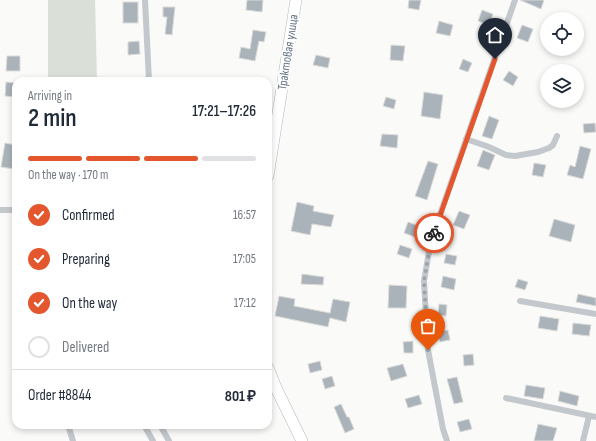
<!DOCTYPE html>
<meta charset="utf-8">
<style>
:root{--surface:#fff;--page:#f2f2f3;--text:#1f2937;--muted:#747a83;--line:#e0e1e3;--accent:#e4572e}
body{margin:0;font-family:"Sofia Sans Condensed",sans-serif;background:var(--page);color:var(--text);height:100vh;display:flex;flex-direction:column;font-size:15px;white-space:nowrap}
*{box-sizing:border-box;margin:0}
p{font-size:13px;color:var(--muted)}
.icon{flex:none;width:22px;height:22px;fill:none;stroke:currentColor;stroke-width:2;stroke-linecap:round;stroke-linejoin:round}
.map{position:relative;flex:1;overflow:hidden}
.panel{position:absolute;left:12px;top:77px;width:260px;height:352px;display:flex;flex-direction:column;background:var(--surface);border-radius:12px;box-shadow:0 2px 6px #0003}
.panel>*{flex:none}
.buttons{position:absolute;left:540px;top:12px;display:grid;gap:8px}
.buttons a{display:grid;place-items:center;width:44px;height:44px;border-radius:50%;background:var(--surface);box-shadow:0 2px 6px #0003;font-size:20px}
.pin{position:absolute;display:grid;place-items:center;width:34px;height:34px;color:#fff;margin:-41px -17px;border-radius:50% 50% 50% 0;rotate:-45deg;box-shadow:0 0 4px #0007}
.pin .icon{rotate:45deg}
.courier{position:absolute;display:grid;place-items:center;width:40px;height:40px;margin:-20px;border:3px solid #e4572e;border-radius:50%;background:#fff;color:#222;box-shadow:0 1px 5px #0007}
.overview em{font-style:normal;font-weight:600}
.overview div{display:flex;flex-direction:column-reverse}
.overview{display:flex;align-items:center;justify-content:space-between;height:68px;padding:0 16px}
h1{font-size:26px;font-weight:600;line-height:30px}
.bar{display:grid;grid-template-columns:repeat(4,1fr);gap:6px 4px;align-content:center;height:48px;padding:0 16px}
.bar i{height:5px;border-radius:3px;background:var(--line)}
.bar .active{background:var(--accent)}
.bar p{grid-column:span 4}
.line{display:flex;align-items:center;gap:10px;padding:0 16px;border-top:1px solid var(--line)}
.line div{flex:1}
ol{padding:0 16px;list-style:none}
li{display:flex;align-items:center;gap:12px;height:44px}
li p{margin-inline-start:auto}
li .icon{padding:4px;border-radius:50%;background:var(--accent);color:#fff;stroke-width:4}
li:last-child{color:var(--muted)}
li i{width:22px;height:22px;border:2px solid var(--line);border-radius:50%}
.map>svg:first-child{display:block}
.green{fill:#dadfd7}
.building{fill:#aab3b9;stroke:#dcdcda}
.lines{fill:none;stroke-linecap:round;stroke-linejoin:round}
.highway-casing{stroke:#b4b9bd;stroke-width:12}
.street{stroke:#c3c8cc;stroke-width:6}
.highway{stroke:#fff;stroke-width:11}
.done{stroke:#99a4ac;stroke-width:4;stroke-dasharray:0 7.2}
.route{stroke:#e4572e;stroke-width:5}
.labels{text-anchor:middle;stroke-width:4;stroke-linejoin:round;paint-order:stroke}
.street-label{font-size:13px;fill:#657683;stroke:#fff}
</style>
<div class="map">
<svg width="596" height="441" viewBox="0 0 596 441">
<rect width="100%" height="100%" fill="#fafaf8"/>
<!-- green -->
<polygon class="green" points="48,0 95,0 97,81 48,81"/>
<!-- building -->
<g class="building">
<polygon points="247,0 263,0 262,12 246,10"/>
<polygon points="409,0 421,0 419,10 408,8"/>
<polygon points="520,0 544,0 541,9"/>
<rect x="123" y="2" width="15" height="21"/>
<polygon points="163,7 175,7 172,35 165,34 167,17 163,17"/>
<polygon points="482,10 493,14 489,25 478,21"/>
<polygon points="439,21 453,25 450,36 436,33"/>
<polygon points="522,25 533,29 528,42 517,38"/>
<polygon points="253,30 266,32 264,42 259,41 255,61 239,58 241,47 250,49"/>
<polygon points="139,41 140,54 128,55 128,42"/>
<polygon points="391,45 405,46 403,61 390,60"/>
<polygon points="316,55 330,58 328,68 313,65"/>
<polygon points="7,56 20,56 20,71 6,71"/>
<polygon points="463,59 472,63 468,72 459,69"/>
<polygon points="509,71 518,77 513,86 503,80"/>
<polygon points="6,82 16,83 16,97 5,96"/>
<polygon points="424,92 443,95 440,119 421,116"/>
<polygon points="386,97 396,100 394,109 383,106"/>
<polygon points="489,116 499,120 492,139 482,136"/>
<polygon points="595,123 596,132 584,133 583,124"/>
<polygon points="382,134 398,135 397,148 380,146"/>
<polygon points="5,143 16,145 16,158 14,169 1,167"/>
<polygon points="580,146 591,149 583,179 567,175 570,165 575,167"/>
<polygon points="483,150 495,155 489,170 477,166"/>
<polygon points="428,161 438,164 427,200 415,196"/>
<polygon points="534,163 546,165 543,177 532,175"/>
<polygon points="297,202 314,206 313,211 334,215 331,227 312,224 310,235 291,231"/>
<polygon points="459,211 470,215 464,229 453,225"/>
<polygon points="554,219 575,225 571,242 549,236"/>
<polygon points="408,222 419,226 415,237 404,233"/>
<polygon points="400,245 412,249 409,258 397,254"/>
<polygon points="446,254 457,256 455,265 444,263"/>
<polygon points="302,274 324,277 323,285 301,284"/>
<polygon points="443,276 456,279 454,290 441,287"/>
<polygon points="518,279 528,282 525,290 515,287"/>
<polygon points="389,285 407,286 406,308 388,308"/>
<polygon points="578,294 596,298 596,306 576,302"/>
<polygon points="279,296 295,299 294,306 330,313 333,299 350,302 346,322 330,318 328,327 275,316"/>
<polygon points="439,304 447,305 446,316 438,315"/>
<polygon points="540,316 559,319 557,331 538,328"/>
<polygon points="573,323 591,325 589,336 572,334"/>
<polygon points="448,330 450,340 440,342 438,332"/>
<polygon points="413,341 413,353 404,353 403,342"/>
<polygon points="473,354 474,365 464,366 463,355"/>
<polygon points="320,361 322,370 310,373 308,364"/>
<polygon points="403,364 407,376 391,381 387,368"/>
<polygon points="332,376 335,386 325,389 322,379"/>
<polygon points="457,377 463,402 454,404 447,379"/>
<polygon points="526,385 545,388 543,399 524,396"/>
<polygon points="560,391 579,396 577,406 558,401"/>
<polygon points="419,395 422,404 408,408 405,399"/>
<polygon points="341,404 347,417 349,417 354,429 345,433 334,407"/>
<polygon points="469,419 472,429 460,432 457,422"/>
<polygon points="538,424 557,428 553,441 534,441"/>
</g>
<g class="lines">
<defs>
<g id="highway">
<polyline points="268,176 296,0"/>
<polyline points="268,368 277,390 302,441"/>
</g>
</defs>
<!-- highway casing -->
<use href="#highway" class="highway-casing"/>
<!-- street -->
<g class="street">
<polyline points="145,0 149,81"/>
<polyline points="466,139 489,147 506,155 515,156 538,152 549,148 553,145 557,136"/>
<polyline points="0,210 16,210"/>
<polyline points="520,301 596,314"/>
<polyline points="506,398 596,417"/>
<polyline points="68,425 73,441"/>
<polyline points="144,425 153,441"/>
<polyline points="160,425 169,441"/>
<polyline points="447,441 443,429 428,350 424,281 431,240 515,0"/>
<polyline points="583,441 589,416"/>
</g>
<!-- highway -->
<use href="#highway" class="highway"/>
</g>
<g class="lines">
<!-- done -->
<polyline class="done" points="428,350 424,281 431,240 434,233"/>
<!-- route -->
<polyline class="route" points="434,233 495,59"/>
</g>
<g class="labels">
<!-- street labels -->
<g class="street-label">
<text transform="translate(287 52) rotate(-81)" y="5">Трактовая улица</text>
</g>
</g>
</svg>
<div class="buttons">
<a><svg class="icon" aria-label="locate" viewBox="0 0 24 24"><circle cx="12" cy="12" r="6"/><path d="M12 2v4M12 18v4M2 12h4M18 12h4"/></svg></a>
<a><svg class="icon" aria-label="layers" viewBox="0 0 24 24"><path d="M12 4l9 5-9 5-9-5zM3 14l9 5 9-5"/></svg></a>
</div>
<div class="pin" style="left:428px;top:350px;background:#ea580c"><svg class="icon" aria-label="bag" viewBox="0 0 24 24"><path d="M5 8h14l-1 12H6zM9 8a3 3 0 0 1 6 0"/></svg></div>
<div class="pin" style="left:495px;top:59px;background:#1f2937"><svg class="icon" aria-label="home" viewBox="0 0 24 24"><path d="M3 11l9-7 9 7M6 9v11h12V9"/></svg></div>
<div class="courier" style="left:434px;top:233px"><svg class="icon" aria-label="bike" viewBox="0 0 24 24"><circle cx="6" cy="16" r="4"/><circle cx="18" cy="16" r="4"/><path d="M6 16l4-8h5l3 8M10 8l3 8H6M13 5h3"/></svg></div>
<section class="panel">
<div class="overview"><div><h1>2 min</h1><p>Arriving in</p></div><em>17:21–17:26</em></div>
<div class="bar"><i class="active"></i><i class="active"></i><i class="active"></i><i></i><p>On the way · 170 m</p></div>
<ol>
<li><svg class="icon" aria-label="check" viewBox="0 0 24 24"><path d="M5 12l5 5 9-10"/></svg>Confirmed<p>16:57</p></li>
<li><svg class="icon" aria-label="check" viewBox="0 0 24 24"><path d="M5 12l5 5 9-10"/></svg>Preparing<p>17:05</p></li>
<li><svg class="icon" aria-label="check" viewBox="0 0 24 24"><path d="M5 12l5 5 9-10"/></svg>On the way<p>17:12</p></li>
<li><i></i>Delivered</li>
</ol>
<div class="line" style="height:52px"><div>Order #8844</div><b>801 ₽</b></div>
</section>
</div>
